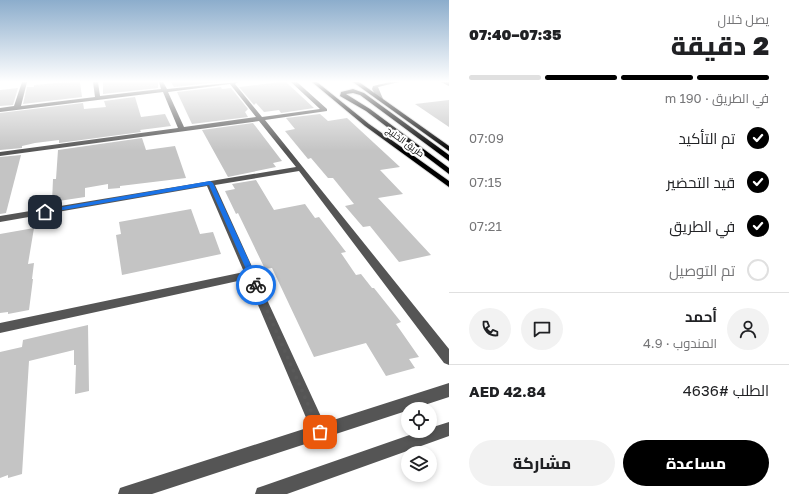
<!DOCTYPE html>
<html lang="ar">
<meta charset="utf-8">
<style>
:root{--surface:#fff;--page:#f2f2f2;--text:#202124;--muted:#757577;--line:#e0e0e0;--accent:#000}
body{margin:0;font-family:"Golos Text",Cairo,sans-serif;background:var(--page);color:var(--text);direction:rtl;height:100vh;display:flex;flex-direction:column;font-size:15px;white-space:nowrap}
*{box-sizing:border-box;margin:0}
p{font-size:13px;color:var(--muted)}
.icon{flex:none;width:22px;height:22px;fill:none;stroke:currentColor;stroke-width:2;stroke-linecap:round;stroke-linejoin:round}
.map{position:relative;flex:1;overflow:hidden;direction:ltr}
.side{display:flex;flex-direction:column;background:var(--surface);width:340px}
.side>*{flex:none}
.tools{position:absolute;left:401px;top:402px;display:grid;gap:8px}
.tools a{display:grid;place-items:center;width:36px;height:36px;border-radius:50%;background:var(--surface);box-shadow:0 2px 6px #0003;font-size:20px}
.pin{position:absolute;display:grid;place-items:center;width:34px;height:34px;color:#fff;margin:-17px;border-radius:8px;box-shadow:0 2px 6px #0006}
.courier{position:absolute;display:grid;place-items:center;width:40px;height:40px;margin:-20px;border:3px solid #1a73e8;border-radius:50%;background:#fff;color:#222;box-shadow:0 1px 5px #0007}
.head em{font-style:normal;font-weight:800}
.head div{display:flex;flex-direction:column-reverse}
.head{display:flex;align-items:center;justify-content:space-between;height:68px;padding:0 20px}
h1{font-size:26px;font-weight:800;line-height:30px}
.bar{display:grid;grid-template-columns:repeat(4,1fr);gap:6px 4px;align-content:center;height:48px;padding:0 20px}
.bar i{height:5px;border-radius:3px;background:var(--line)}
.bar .on{background:var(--accent)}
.bar p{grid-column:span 4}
.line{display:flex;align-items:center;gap:10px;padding:0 20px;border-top:1px solid var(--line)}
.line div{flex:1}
.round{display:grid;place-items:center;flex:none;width:42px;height:42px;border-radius:21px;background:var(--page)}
ol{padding:0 20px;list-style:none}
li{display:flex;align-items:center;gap:12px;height:44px}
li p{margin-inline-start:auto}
li .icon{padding:4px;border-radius:50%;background:var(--accent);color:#fff;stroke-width:4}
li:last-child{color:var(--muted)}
li i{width:22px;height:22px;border:2px solid var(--line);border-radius:50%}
.primary-button{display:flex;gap:8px;margin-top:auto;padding:8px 20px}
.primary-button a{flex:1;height:46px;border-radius:24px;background:var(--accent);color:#fff;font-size:16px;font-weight:800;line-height:46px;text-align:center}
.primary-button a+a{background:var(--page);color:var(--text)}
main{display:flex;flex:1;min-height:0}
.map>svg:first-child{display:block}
.building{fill:#c4c4c4}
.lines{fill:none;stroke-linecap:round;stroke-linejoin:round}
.major-casing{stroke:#dbdbdb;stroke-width:2}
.minor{fill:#555;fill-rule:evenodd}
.major{fill:#000;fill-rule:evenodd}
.route{fill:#1a73e8}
.done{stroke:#595959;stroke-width:4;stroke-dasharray:0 7.2}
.labels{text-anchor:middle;stroke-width:4;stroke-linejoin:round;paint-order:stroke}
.far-street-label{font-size:9px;fill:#000;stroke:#fff}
</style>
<main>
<section class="side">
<div class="head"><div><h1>2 دقيقة</h1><p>يصل خلال</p></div><em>07:35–07:40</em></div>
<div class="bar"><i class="on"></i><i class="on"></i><i class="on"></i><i></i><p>في الطريق · 190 m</p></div>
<ol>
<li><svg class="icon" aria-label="check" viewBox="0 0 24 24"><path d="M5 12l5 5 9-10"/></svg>تم التأكيد<p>07:09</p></li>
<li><svg class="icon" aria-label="check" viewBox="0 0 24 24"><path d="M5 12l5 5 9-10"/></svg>قيد التحضير<p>07:15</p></li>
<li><svg class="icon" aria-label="check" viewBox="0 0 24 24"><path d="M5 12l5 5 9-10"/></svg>في الطريق<p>07:21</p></li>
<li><i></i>تم التوصيل</li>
</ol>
<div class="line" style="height:72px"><a class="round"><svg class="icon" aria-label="person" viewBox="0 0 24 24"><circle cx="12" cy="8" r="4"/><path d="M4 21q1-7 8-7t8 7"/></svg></a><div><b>أحمد</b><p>المندوب · 4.9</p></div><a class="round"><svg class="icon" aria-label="chat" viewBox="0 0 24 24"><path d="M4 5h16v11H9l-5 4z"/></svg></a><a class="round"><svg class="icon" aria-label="phone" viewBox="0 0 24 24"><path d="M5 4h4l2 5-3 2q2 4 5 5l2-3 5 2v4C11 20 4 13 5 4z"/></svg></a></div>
<div class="line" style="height:52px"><div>الطلب #4636</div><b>AED 42.84</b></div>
<div class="primary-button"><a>مساعدة</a><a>مشاركة</a></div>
</section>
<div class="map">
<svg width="449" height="494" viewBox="0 0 449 494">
<rect width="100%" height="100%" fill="#fff"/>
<!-- building -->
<g class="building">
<polygon points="103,82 158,82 158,88 103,94"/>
<polygon points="171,82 218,82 174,87"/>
<polygon points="280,82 286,82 314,108 281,113 279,110 264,112 256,103 254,105 239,87"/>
<polygon points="55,83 80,82 82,97 23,104 27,87 34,87 34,85"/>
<polygon points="221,87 222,89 231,88 248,109 245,112 248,117 192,124 177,92"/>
<polygon points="18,88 13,105 0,106 0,90"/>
<polygon points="135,97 141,117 165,114 171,126 140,130 141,132 59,143 59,140 35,143 22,146 22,148 0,150 0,113 83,103 84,109 106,107 104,101"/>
<polygon points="449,100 449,127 415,104"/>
<polygon points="320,114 328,121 347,118 400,167 380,170 403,194 378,198 431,255 399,262 370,226 363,227 345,206 354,204 333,178 328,178 311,158 308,159 285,131 295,129 286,118"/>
<polygon points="253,123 282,161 273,163 276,167 228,177 202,130"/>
<polygon points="142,138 146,150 175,146 186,178 120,186 120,188 108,189 108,184 85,188 85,197 52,202 53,179 56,179 58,150"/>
<polygon points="21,155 6,213 0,214 0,157"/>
<polygon points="256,180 274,210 305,204 315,218 319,217 346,252 341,253 356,275 361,274 372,288 374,288 401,322 396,324 419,357 409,359 415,368 386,376 366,343 314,357 272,268 265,269 238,213 236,214 225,191 235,189 232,184"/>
<polygon points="191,209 200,234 213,232 221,254 122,275 116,235 121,234 119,222"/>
<polygon points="34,228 28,264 34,263 32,279 33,279 29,310 8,314 8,312 0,313 0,234"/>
<polygon points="88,325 89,391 75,394 76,365 74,365 74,350 29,361 22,474 8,478 8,475 0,478 0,352 22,347 23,340"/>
</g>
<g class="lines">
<defs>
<g id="major">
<polygon points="312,82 317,82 369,124 449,181 449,187 365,126"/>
<polygon points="353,82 359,82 449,146 449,151"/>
<polygon points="353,89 364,93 449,155 449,161 360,95 353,93 346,94 370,109 449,168 449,174 366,111 340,96 341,92"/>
</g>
</defs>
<!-- major casing -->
<use href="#major" class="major-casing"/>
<!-- minor -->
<g class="minor">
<path d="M22,82h5l-6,24 74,-9 -2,-15h5l2,14 61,-7 -2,-7h4l4,7 71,-7 -3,2 27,33 58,-8 -29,-27h6l30,27v2l-62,9 184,229v16l-5,-2 -145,-192 -84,14 39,86 3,3 -1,2 68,147 125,-40v14l-297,97h-34l2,-6 6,-2 184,-59 -63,-148 -247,54v-10l244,-51 -37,-86 -207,36v-6l296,-49 -37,-46 -259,35v-4l178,-24 -15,-36 -163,20v-4l14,-2zM230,84l26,33 -72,10 -16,-35z"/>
<polygon points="390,82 399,82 378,87 383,99 378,100 372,89 373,86"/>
<polygon points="441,82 449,82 449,86"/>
<polygon points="449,422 449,436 287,494 255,494 257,488 263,486 421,431 430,431 430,428"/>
</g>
<!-- major -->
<use href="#major" class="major"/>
</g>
<!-- sky -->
<linearGradient id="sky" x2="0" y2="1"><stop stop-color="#8cadcc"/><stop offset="0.54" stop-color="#fff"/><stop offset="1" stop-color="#fff" stop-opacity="0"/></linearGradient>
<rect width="449" height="151" fill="url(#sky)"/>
<!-- route -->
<polygon class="route" points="210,181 213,183 260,285 259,287 254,287 253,285 209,185 45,213 42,212 45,210"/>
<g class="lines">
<!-- done -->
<polyline class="done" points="256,285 320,432"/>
</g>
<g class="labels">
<!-- far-street labels -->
<g class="far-street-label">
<text transform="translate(405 142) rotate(36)" y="3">طريق الخليج</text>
</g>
</g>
</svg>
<div class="tools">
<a><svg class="icon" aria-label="locate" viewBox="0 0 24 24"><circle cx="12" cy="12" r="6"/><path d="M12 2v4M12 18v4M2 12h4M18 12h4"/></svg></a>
<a><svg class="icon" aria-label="layers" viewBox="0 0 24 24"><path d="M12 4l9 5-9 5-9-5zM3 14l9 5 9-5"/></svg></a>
</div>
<div class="pin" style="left:320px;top:432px;background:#ea580c"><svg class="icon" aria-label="bag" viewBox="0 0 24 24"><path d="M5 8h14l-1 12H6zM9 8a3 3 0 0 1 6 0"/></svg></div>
<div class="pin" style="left:45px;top:212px;background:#1f2937"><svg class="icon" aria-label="home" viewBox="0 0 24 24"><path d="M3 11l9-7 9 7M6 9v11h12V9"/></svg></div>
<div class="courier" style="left:256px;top:285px"><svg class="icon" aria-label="bike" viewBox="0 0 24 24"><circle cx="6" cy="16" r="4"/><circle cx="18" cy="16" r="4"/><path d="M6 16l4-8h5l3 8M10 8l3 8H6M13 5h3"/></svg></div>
</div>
</main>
